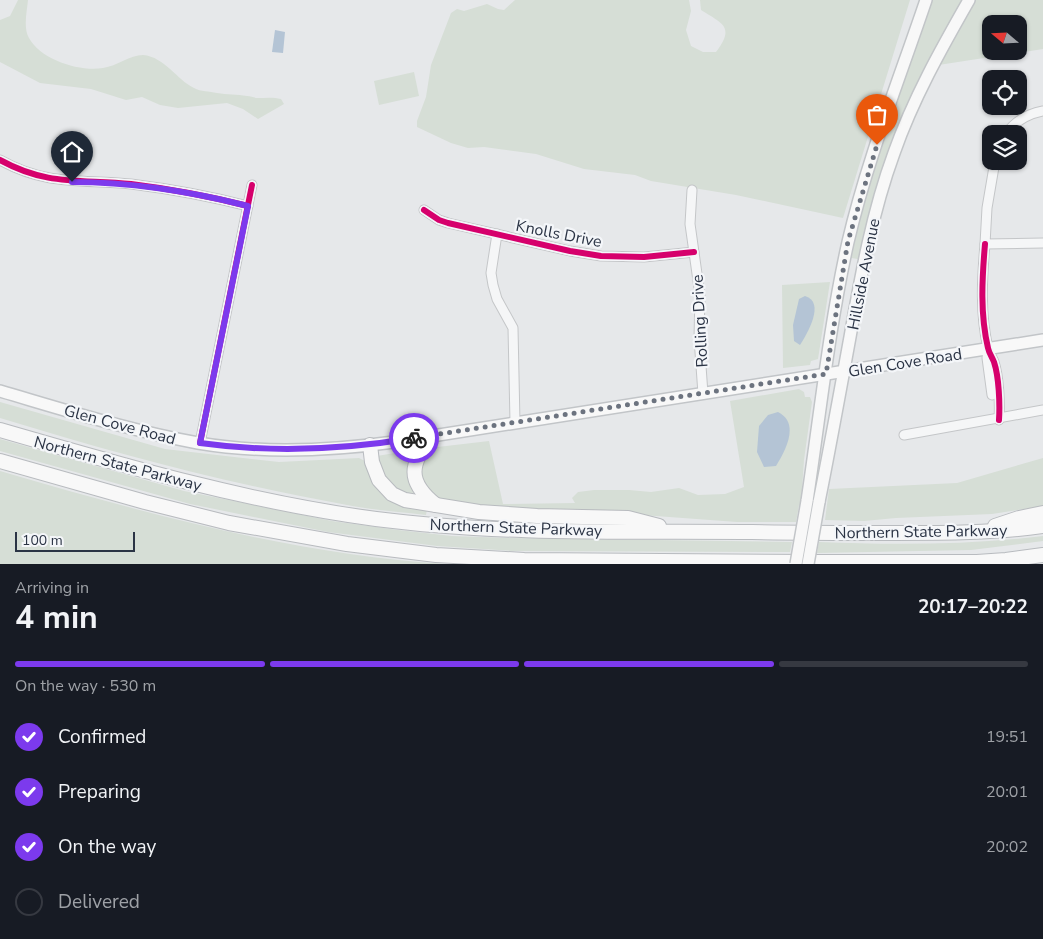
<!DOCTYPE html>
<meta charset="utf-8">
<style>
:root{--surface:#171b24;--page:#242831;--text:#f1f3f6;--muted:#9ea1a6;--line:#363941;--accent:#7c3aed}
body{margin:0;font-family:"Nunito Sans",sans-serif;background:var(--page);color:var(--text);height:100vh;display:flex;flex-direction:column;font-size:19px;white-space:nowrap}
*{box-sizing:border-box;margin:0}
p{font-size:16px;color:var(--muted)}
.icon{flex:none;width:28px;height:28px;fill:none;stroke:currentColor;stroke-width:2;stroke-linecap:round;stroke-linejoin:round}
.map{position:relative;height:564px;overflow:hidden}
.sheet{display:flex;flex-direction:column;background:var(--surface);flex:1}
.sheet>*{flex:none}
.needle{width:32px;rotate:289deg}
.tools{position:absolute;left:982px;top:15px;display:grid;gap:10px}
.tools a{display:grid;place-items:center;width:45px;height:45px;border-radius:10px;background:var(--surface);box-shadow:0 1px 4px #0004;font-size:25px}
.scale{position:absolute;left:15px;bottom:12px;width:120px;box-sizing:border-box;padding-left:5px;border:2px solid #2b3445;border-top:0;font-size:14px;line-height:18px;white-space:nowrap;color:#2b3445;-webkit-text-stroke:4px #f4f6f9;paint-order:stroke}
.pin{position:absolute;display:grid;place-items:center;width:42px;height:42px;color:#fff;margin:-51px -21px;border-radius:50% 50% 50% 0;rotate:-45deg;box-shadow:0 0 5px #0007}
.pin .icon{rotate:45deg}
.courier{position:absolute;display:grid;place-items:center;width:50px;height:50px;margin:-25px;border:4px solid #7c3aed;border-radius:50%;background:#fff;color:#222;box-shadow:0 1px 6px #0007}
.summary em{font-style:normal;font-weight:700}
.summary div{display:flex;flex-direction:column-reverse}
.summary{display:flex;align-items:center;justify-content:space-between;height:85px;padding:0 15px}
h1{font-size:32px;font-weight:700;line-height:38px}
.bar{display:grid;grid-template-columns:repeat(4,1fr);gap:8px 5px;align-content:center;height:60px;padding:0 15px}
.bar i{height:6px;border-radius:4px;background:var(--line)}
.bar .current{background:var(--accent)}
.bar p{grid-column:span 4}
ol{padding:0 15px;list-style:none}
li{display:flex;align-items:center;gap:15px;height:55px}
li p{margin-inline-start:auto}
li .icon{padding:5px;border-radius:50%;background:var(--accent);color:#fff;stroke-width:4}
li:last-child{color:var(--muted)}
li i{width:28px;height:28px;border:2px solid var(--line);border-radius:50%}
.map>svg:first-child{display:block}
.green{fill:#d6ded6;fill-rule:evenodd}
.water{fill:#b4c4d5}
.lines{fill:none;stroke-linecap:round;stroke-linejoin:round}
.minor-casing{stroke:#c4c6c8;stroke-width:11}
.major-casing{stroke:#c2c5c8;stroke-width:14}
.highway-casing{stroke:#b8bbbf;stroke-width:16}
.minor{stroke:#f5f6f7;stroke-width:9}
.major{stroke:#f8f8f8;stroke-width:11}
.highway{stroke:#f8f8f8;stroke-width:14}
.major-bridge-casing{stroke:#c2c5c8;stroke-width:14;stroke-linecap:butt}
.major-bridge{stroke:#f8f8f8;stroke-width:11}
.cycleway-casing{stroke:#f4f6f9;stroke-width:9}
.cycleway{stroke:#d6006c;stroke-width:6}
.done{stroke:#6c737f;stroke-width:5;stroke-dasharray:0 9}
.route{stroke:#7c3aed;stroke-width:6}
.labels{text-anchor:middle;stroke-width:4.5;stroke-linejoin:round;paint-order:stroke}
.street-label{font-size:16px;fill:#2b3445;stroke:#f4f6f9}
</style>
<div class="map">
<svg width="1043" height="564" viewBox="0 0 1043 564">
<rect width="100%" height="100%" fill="#e6e8ea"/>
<!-- green -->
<g class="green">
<path d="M18,0h10c-1,11 -5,28 1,38 12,22 51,34 74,30 14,-2 27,-13 40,-13 22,2 34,25 51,33 7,4 15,3 23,5 10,2 20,1 30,3 4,0 7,2 11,2 8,0 15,-1 23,1l3,5 -26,15 -15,-10 -16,-6 -49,5 -18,-3 -18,-8 -16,3 -35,-11 -51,-6 -40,-21v-42l10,-4z"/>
<path d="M515,0h174l2,11 -5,19 5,16 12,6h13c20,-26 5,-29 -15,-42l-1,-10h210l-67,218 -107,-23 -85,-14 -16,-6 -51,-6 -48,-15 -52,-7 -16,1 -17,-5 -34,-16v-6l9,-24 5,-32 20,-52 6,-4 7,2 23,-7 11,5 6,1z"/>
<path d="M926,0h117v49l-111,17 -13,26 -55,168 -19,-3zM991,24h28v27h-28z"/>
<polygon points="414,72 419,96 379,105 374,81"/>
<polygon points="830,282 818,359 811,361 810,365 783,368 782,285"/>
<polygon points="799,389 804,392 805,397 810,397 812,402 804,460 801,505 799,505 796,522 737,522 588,511 510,510 439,500 429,493 419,472 429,448 489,441 503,504 575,503 572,498 578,492 594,490 629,490 651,492 679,488 698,495 725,494 744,487 730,401"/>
<path d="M0,402l165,47 114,13 80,-4 8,4c10,39 25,38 60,47l-1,6c-26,-3 -53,-5 -79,-10 -118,-21 -233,-52 -347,-87z"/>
<polygon points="0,439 184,491 332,521 398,530 452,536 511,538 792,542 790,552 512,551 437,546 328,532 190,504 0,451"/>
<polygon points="412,450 414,491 410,497 387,485 377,456"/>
<polygon points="1043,458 1043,506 992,514 896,518 864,521 825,520 829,489 957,483"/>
<path d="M0,471c144,42 296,84 446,93h-446z"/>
<path d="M1043,536v5l-72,9 -154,3 2,-11c74,3 150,3 224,-6z"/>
</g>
<!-- water -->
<g class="water">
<polygon points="275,30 285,32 283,53 272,52"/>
<path d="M805,296c21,6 2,38 -5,49l-6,-4 -1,-16 6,-26z"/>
<path d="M778,412c22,11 8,38 -2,54l-12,1 -7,-15 2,-26 9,-11z"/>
</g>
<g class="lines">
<defs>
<g id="minor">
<path d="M1006,134c9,-13 22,-20 37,-23"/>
<path d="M0,160c47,26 80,19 131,24 40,5 78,12 117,22"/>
<polyline points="995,161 987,208 985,244 1043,243"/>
<polyline points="692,190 690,224 700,295 699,338 703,394"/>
<polyline points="424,210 439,220 448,223 570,251 601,256 644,257 694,252"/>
<polyline points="497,234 491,273 493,285 497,299 513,328 515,423"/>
<path d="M985,244c-3,35 -5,70 3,104 1,5 4,9 6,14 5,15 6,42 5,58"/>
<polyline points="988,351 987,358 992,395"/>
<polyline points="904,435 1043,410"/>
<polyline points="200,443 252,185"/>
</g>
<g id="major">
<path d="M0,391c65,19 131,40 198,52 65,11 131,8 196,-1l649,-102"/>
<path d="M807,501c13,-86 22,-174 41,-259 19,-82 51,-162 78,-242"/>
<path d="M819,502c11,-55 21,-110 31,-165 11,-62 22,-124 44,-184 19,-54 47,-104 75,-153"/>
</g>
<g id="highway">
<path d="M0,430c124,36 248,72 376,89 124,16 251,12 376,13 48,1 95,1 143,1 49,0 99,0 148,-7"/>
<path d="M432,435c-22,29 -26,46 4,70"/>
<polyline points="370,445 372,462 379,480 392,494 405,500 479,512 537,516 628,518 659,526"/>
<polyline points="0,461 145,502 229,523 347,544 436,555 524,560 815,562 977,562 1006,560 1043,555"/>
<polyline points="995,526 1019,518 1043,513"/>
</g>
</defs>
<!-- minor casing -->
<use href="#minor" class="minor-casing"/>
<!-- major casing -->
<use href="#major" class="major-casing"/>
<!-- highway casing -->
<use href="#highway" class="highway-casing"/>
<!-- minor -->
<use href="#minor" class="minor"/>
<!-- major -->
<use href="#major" class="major"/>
<!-- highway -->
<use href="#highway" class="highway"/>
<defs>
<g id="major-bridge">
<polyline points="796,564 807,501"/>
<polyline points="808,564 819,502"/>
</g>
</defs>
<!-- major-bridge casing -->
<use href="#major-bridge" class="major-bridge-casing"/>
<!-- major-bridge -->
<use href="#major-bridge" class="major-bridge"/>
<defs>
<g id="cycleway">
<path d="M0,160c47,26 80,19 131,24 40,5 78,12 117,22"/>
<polyline points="424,210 439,220 448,223 570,251 601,256 644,257 694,252"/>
<path d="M985,244c-3,35 -5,70 3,104 1,5 4,9 6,14 5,15 6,42 5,58"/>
<polyline points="200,443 252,185"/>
</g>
</defs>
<!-- cycleway casing -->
<use href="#cycleway" class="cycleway-casing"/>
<!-- cycleway -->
<use href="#cycleway" class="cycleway"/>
</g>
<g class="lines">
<!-- done -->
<polyline class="done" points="414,438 826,374 848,241 877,145"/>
<!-- route -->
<path class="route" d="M72,182c60,0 117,9 176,24l-48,237c72,10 142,7 214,-5"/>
</g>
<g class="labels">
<!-- street labels -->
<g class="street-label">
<text transform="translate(559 233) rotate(11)" y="6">Knolls Drive</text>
<text transform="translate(863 274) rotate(-79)" y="6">Hillside Avenue</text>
<text transform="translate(699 321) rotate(-93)" y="6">Rolling Drive</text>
<text transform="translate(905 362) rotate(-9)" y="6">Glen Cove Road</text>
<text transform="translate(120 424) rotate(15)" y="6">Glen Cove Road</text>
<text transform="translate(118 463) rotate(15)" y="6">Northern State Parkway</text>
<text transform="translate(516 527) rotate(2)" y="6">Northern State Parkway</text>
<text transform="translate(921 531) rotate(-1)" y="6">Northern State Parkway</text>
</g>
</g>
</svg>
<div class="tools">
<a><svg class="needle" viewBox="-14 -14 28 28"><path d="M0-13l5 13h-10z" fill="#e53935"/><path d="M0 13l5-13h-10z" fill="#9ea1a6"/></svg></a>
<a><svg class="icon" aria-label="locate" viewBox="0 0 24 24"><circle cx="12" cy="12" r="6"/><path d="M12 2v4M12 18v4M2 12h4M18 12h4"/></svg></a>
<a><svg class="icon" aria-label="layers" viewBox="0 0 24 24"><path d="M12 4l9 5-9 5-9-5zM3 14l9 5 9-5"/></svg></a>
</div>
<div class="scale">100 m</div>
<div class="pin" style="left:877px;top:145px;background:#ea580c"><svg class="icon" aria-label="bag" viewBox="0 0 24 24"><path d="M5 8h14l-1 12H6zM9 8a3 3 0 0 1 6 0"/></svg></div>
<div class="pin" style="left:72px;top:182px;background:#1f2937"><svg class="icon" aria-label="home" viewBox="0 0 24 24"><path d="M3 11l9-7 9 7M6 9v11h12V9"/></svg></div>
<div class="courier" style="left:414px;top:438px"><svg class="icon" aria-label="bike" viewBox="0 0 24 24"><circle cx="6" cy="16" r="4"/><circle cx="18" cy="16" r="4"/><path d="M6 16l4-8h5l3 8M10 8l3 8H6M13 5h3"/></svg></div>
</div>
<section class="sheet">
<div class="summary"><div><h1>4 min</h1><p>Arriving in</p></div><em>20:17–20:22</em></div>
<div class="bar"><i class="current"></i><i class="current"></i><i class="current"></i><i></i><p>On the way · 530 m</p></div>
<ol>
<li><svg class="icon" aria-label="check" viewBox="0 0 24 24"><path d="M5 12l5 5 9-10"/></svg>Confirmed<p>19:51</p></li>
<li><svg class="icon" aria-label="check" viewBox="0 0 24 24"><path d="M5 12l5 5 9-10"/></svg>Preparing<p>20:01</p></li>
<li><svg class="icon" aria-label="check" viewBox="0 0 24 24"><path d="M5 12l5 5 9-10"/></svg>On the way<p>20:02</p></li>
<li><i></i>Delivered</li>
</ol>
</section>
